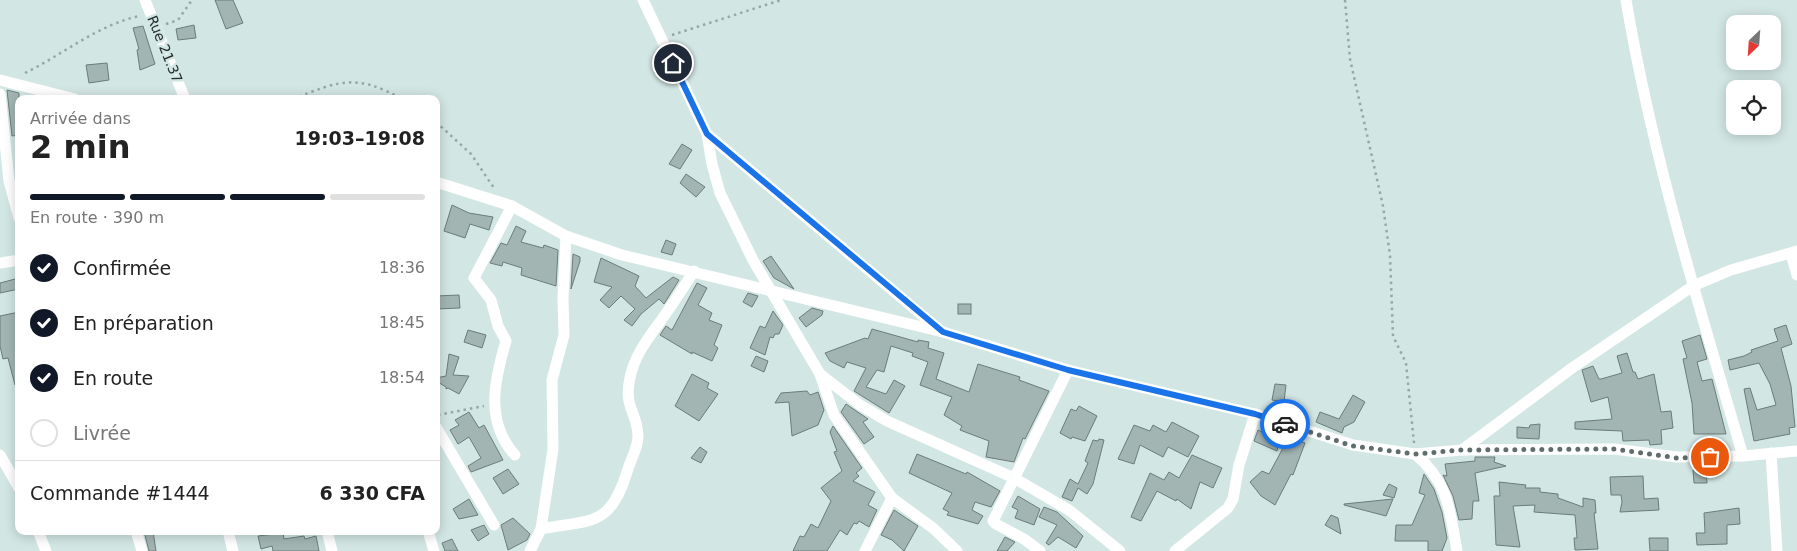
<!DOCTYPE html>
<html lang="fr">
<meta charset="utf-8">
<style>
:root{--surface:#fff;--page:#f2f2f2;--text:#222;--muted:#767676;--line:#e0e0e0;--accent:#111827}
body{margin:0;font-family:"DejaVu Sans",sans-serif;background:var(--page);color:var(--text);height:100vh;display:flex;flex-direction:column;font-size:19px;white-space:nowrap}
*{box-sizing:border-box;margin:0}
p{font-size:16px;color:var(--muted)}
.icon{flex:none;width:28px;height:28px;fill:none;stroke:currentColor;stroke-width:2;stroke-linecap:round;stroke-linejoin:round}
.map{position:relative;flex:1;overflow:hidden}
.side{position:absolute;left:15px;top:95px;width:425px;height:440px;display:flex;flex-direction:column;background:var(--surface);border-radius:10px;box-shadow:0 2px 12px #0003}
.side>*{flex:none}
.needle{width:32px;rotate:205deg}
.fabs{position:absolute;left:1726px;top:15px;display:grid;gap:10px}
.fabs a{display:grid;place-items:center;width:55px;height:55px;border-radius:10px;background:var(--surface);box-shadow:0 2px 12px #0003;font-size:25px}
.pin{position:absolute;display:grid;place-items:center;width:42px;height:42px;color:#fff;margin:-21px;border:2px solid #fff;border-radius:50%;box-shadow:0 1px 5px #0007}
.courier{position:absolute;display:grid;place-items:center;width:50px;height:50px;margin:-25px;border:4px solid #1a73e8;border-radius:50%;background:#fff;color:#222;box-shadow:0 1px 6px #0007}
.overview em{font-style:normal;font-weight:600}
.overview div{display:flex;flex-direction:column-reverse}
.overview{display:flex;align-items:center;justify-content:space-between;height:85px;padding:0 15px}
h1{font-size:32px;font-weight:600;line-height:38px}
.bar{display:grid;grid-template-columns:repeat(4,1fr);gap:8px 5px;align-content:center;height:60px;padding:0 15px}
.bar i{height:6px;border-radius:4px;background:var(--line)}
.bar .on{background:var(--accent)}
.bar p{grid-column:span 4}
.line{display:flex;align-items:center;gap:12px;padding:0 15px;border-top:1px solid var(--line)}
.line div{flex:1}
ol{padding:0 15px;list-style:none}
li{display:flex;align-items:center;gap:15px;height:55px}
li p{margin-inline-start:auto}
li .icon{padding:5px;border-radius:50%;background:var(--accent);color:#fff;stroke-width:4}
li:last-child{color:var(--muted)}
li i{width:28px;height:28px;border:2px solid var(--line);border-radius:50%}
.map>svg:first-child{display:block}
.building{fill:#a2b5b3;stroke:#6b7d7b}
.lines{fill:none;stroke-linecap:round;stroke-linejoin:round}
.path{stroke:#97a7a5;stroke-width:2.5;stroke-dasharray:2.5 4;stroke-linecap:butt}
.street{stroke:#fff;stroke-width:11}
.done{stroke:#616d6c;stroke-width:5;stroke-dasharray:0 9}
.route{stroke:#1a73e8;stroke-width:6}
.labels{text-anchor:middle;stroke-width:5;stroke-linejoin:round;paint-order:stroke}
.street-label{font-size:14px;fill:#242c2b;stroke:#d2e6e4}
</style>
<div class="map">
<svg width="1797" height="551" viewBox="0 0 1797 551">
<rect width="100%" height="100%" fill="#d2e6e4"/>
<!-- building -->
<g class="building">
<polygon points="215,0 233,0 243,23 226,29"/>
<polygon points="194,25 196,38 178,40 176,29"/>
<polygon points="143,26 155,64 140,70 137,50 139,49 133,28"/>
<polygon points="107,63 109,80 89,83 86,65"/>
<polygon points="7,90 19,93 19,135 12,136"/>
<polygon points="682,144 692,150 680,169 669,164"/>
<polygon points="686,174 705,187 696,197 680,183"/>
<polygon points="452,205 469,213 493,217 489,230 470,224 465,238 444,231"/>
<polygon points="516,226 526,231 521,242 543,248 544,245 558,250 556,286 521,275 522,268 503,262 502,266 490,263 501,243 507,245"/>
<polygon points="666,240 676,244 672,255 661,252"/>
<polygon points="573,254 580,257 580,261 571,289"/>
<polygon points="771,256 794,289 774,278 763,261"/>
<polygon points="601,258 639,276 635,286 646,298 673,277 679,280 664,304 659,299 641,314 632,326 624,320 635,309 621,296 609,308 600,300 612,287 594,282"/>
<polygon points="19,278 19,289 0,293 0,283"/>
<polygon points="697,283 707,288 698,305 712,313 709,320 722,325 714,345 718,348 712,361 692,352 692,354 660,335 666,326 672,330"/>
<polygon points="748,293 758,296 752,307 743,302"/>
<polygon points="459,295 460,308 436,309 436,296"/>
<rect x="958" y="304" width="13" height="10"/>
<polygon points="812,308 823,311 822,315 806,327 799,318"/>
<polygon points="773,311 783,325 779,334 775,334 773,338 770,337 765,355 750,348 760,326 765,328"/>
<polygon points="19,312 19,384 15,385 8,358 3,359 0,346 0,316"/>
<polygon points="1786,325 1792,344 1781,348 1791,386 1795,427 1789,428 1790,434 1754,441 1744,389 1750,388 1757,410 1776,405 1770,384 1759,363 1730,370 1728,360 1744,356 1752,352 1751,350 1778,341 1774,329"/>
<polygon points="872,329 918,342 918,340 929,342 928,348 944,353 936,379 969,392 978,364 1020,377 1019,380 1049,391 1025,439 1023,438 1014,462 986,457 989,441 960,430 962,426 944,415 952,397 920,385 928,362 912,356 913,353 891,346 884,372 877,370 866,387 886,394 894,380 905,386 889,413 854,391 866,368 847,362 844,368 830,361 825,353 865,338 868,339"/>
<polygon points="468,330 486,335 482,348 464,342"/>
<polygon points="1700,335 1707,359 1697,362 1702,381 1712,379 1726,434 1694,434 1692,403 1683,359 1687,358 1682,341"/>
<polygon points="1627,353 1633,372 1635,372 1638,379 1654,374 1661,412 1671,411 1673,428 1661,430 1662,444 1650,445 1649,440 1623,441 1622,431 1575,429 1575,422 1612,419 1608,397 1591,402 1582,370 1593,366 1599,379 1601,379 1622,373 1617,356"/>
<polygon points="449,354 459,357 453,375 469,376 459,394 448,388 446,389 446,387 436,381 436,378 446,376"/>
<polygon points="756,356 768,361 764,372 751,366"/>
<polygon points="692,374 709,383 707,388 718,394 699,421 675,406"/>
<polygon points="1275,384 1286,385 1284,402 1272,400"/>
<polygon points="807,391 810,395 818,392 824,410 818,425 792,436 789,402 775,403 781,393"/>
<polygon points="1353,395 1365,402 1354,422 1344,427 1342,433 1316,422 1320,412 1339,419"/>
<polygon points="846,404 868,419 863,422 874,437 864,444 841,412"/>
<polygon points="1079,406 1097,416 1085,441 1072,437 1071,439 1060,433 1071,409 1076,411"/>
<polygon points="469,412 479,428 484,425 503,460 471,472 468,466 481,458 469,437 458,444 450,430 459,425 455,420"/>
<polygon points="1172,422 1199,436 1188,457 1168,447 1163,457 1140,445 1134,464 1118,459 1134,425 1150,431 1153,425 1166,432"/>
<polygon points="1540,424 1539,439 1517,438 1517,427 1529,428 1530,425"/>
<polygon points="833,426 862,468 856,473 859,476 853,481 875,492 868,505 877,510 869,527 859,521 857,524 854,523 847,535 840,530 827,551 793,551 800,536 804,537 811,524 818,528 831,501 821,488 842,471 834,452 837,451 830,432"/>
<polygon points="1258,430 1279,440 1277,451 1254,441"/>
<polygon points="1289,437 1305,443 1293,475 1291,474 1275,505 1261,496 1250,482 1262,471 1269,474"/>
<polygon points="1099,439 1104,440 1093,484 1087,494 1078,488 1072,501 1062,497 1070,479 1078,484 1088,463 1085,461 1093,440 1098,441"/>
<polygon points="700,447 707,452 701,463 691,458"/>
<polygon points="917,454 966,474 967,472 1000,491 991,507 975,502 972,510 983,516 978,524 947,515 949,512 943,509 952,493 909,473"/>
<polygon points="1192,455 1222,468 1213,488 1200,482 1191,509 1177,499 1176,501 1157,491 1141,521 1131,517 1150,473 1164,480 1169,472 1179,478"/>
<polygon points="1475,457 1495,457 1494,462 1506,466 1475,473 1479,501 1473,501 1472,519 1459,520 1453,496 1443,475 1447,476 1445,464 1475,461"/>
<polygon points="508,469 519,484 503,494 493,478"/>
<polygon points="1706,469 1707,483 1694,483 1693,470"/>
<polygon points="1424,474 1434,489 1442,512 1447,538 1442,551 1428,551 1428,541 1395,541 1396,525 1412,525 1425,495 1419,493"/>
<polygon points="1643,476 1644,499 1658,498 1659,510 1620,512 1622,502 1621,495 1611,495 1610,477"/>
<polygon points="1499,482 1526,485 1525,488 1540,488 1540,492 1558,494 1558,498 1583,507 1583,498 1595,500 1596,513 1594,513 1598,549 1575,550 1574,538 1577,538 1575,515 1534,512 1535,505 1513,506 1520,547 1496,545 1494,496 1500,496"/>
<polygon points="1389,484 1397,488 1394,498 1383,495"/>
<polygon points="1018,496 1040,509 1034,525 1015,518 1018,510 1012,507"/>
<polygon points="469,499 478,515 459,519 453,509"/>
<polygon points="1393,499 1386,516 1344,505 1344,504"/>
<polygon points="1044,507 1057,512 1083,536 1076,548 1058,537 1049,545 1046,543 1057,525 1039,517"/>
<polygon points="1739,508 1740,524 1727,525 1727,544 1697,545 1696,533 1705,533 1704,513"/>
<polygon points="894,510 918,526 904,551 892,540 881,535"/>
<polygon points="1331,515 1338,518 1341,534 1325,525"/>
<polygon points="513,518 530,534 527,540 508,550 501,525"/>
<polygon points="484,525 489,534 478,541 471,530"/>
<polygon points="144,531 153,531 156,551 149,551"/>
<polygon points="283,533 284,539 304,536 305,539 316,536 319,551 273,551 272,546 261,549 258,536"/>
<polygon points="1005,537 1015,542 1007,551 997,551"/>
<polygon points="1649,538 1668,538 1668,551 1650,551"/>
<polygon points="452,539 458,551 445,551 442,543"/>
</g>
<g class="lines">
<!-- path -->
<g class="path">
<polyline points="1345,0 1350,59 1383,206 1390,255 1393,336 1406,363 1414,443"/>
<polyline points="166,24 178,20 192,0"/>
<polyline points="672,35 781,0"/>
<path d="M25,73c37,-18 74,-49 115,-57"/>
<path d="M293,99c46,-18 63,-26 109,0"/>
<polyline points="436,122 471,154 494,188"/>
<polyline points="438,415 484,406"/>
</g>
<!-- street -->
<g class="street">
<polyline points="145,0 185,99"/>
<polyline points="643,0 707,134 712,164 720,193 754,262 820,374 834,415 892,498 933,528 957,551"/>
<path d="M1626,0c26,155 73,306 117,456"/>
<polyline points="0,80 75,99"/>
<polyline points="0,94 9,181 19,218"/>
<polyline points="707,134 941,331"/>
<polyline points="436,182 512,206 566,236 622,255 943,332 1068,370 1255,414 1353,445 1415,454 1462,450 1614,449 1677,457 1743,456 1797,451"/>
<path d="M512,206l-38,72 17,22 7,26 8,15c-12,40 -21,81 9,114"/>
<polyline points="1791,254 1797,275"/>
<polyline points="0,263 19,260"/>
<polyline points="820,374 860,405 887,421 1014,478 1069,510 1120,551"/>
<polyline points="436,427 494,525"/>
<polyline points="1462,450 1572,368 1693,286 1731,270 1797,251"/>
<polyline points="1771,453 1777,551"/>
<path d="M1415,454c33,27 35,57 42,97"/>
<polyline points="0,455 19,488"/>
<path d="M541,529c54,-10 69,-2 87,-60 3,-10 10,-22 10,-32 0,-25 -15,-29 -8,-59 5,-26 22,-44 37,-66 9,-13 18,-27 27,-41"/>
<polyline points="38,531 46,551"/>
<polyline points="136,531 142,551"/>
<polyline points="228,531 233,551"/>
<polyline points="327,531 332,551"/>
<polyline points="428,531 434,551"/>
<polyline points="530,551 541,529 553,449 552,380 564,335 563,298 566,236"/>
<polyline points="865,551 892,498"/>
<polyline points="1040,551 1024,539 996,524 993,521 1068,370"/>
<polyline points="1175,551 1228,508 1233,499 1239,465 1255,414"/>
</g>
</g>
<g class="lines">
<!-- done -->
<polyline class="done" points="1285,424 1353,446 1415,454 1462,450 1614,449 1677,458 1710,457"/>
<!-- route -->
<polyline class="route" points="673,63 707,134 943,332 1068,370 1255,414 1285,424"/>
</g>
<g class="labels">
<!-- street labels -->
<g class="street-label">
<text transform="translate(165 49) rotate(68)" y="5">Rue 21.37</text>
</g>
</g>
</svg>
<div class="fabs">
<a><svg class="needle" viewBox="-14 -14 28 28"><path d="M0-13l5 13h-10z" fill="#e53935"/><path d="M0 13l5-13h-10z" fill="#767676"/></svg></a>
<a><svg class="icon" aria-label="locate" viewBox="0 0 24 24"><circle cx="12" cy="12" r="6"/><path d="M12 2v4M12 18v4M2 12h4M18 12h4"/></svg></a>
</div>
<div class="pin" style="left:1710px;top:457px;background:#ea580c"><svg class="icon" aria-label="bag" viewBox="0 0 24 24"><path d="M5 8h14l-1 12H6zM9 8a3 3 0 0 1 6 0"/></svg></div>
<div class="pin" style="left:673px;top:63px;background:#1f2937"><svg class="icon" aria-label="home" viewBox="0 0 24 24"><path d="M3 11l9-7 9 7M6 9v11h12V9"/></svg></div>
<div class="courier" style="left:1285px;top:424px"><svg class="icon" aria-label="car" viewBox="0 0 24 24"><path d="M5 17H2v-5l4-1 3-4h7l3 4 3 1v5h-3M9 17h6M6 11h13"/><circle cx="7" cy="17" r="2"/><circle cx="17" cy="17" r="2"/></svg></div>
<section class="side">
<div class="overview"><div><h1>2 min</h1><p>Arrivée dans</p></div><em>19:03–19:08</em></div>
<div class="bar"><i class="on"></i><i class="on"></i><i class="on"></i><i></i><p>En route · 390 m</p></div>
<ol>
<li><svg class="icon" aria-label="check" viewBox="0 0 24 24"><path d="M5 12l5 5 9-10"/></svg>Confirmée<p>18:36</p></li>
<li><svg class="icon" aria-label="check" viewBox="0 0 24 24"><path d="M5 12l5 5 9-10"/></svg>En préparation<p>18:45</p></li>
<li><svg class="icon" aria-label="check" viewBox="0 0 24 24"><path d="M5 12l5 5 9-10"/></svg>En route<p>18:54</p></li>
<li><i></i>Livrée</li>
</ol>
<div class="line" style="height:65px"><div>Commande #1444</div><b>6 330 CFA</b></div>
</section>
</div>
